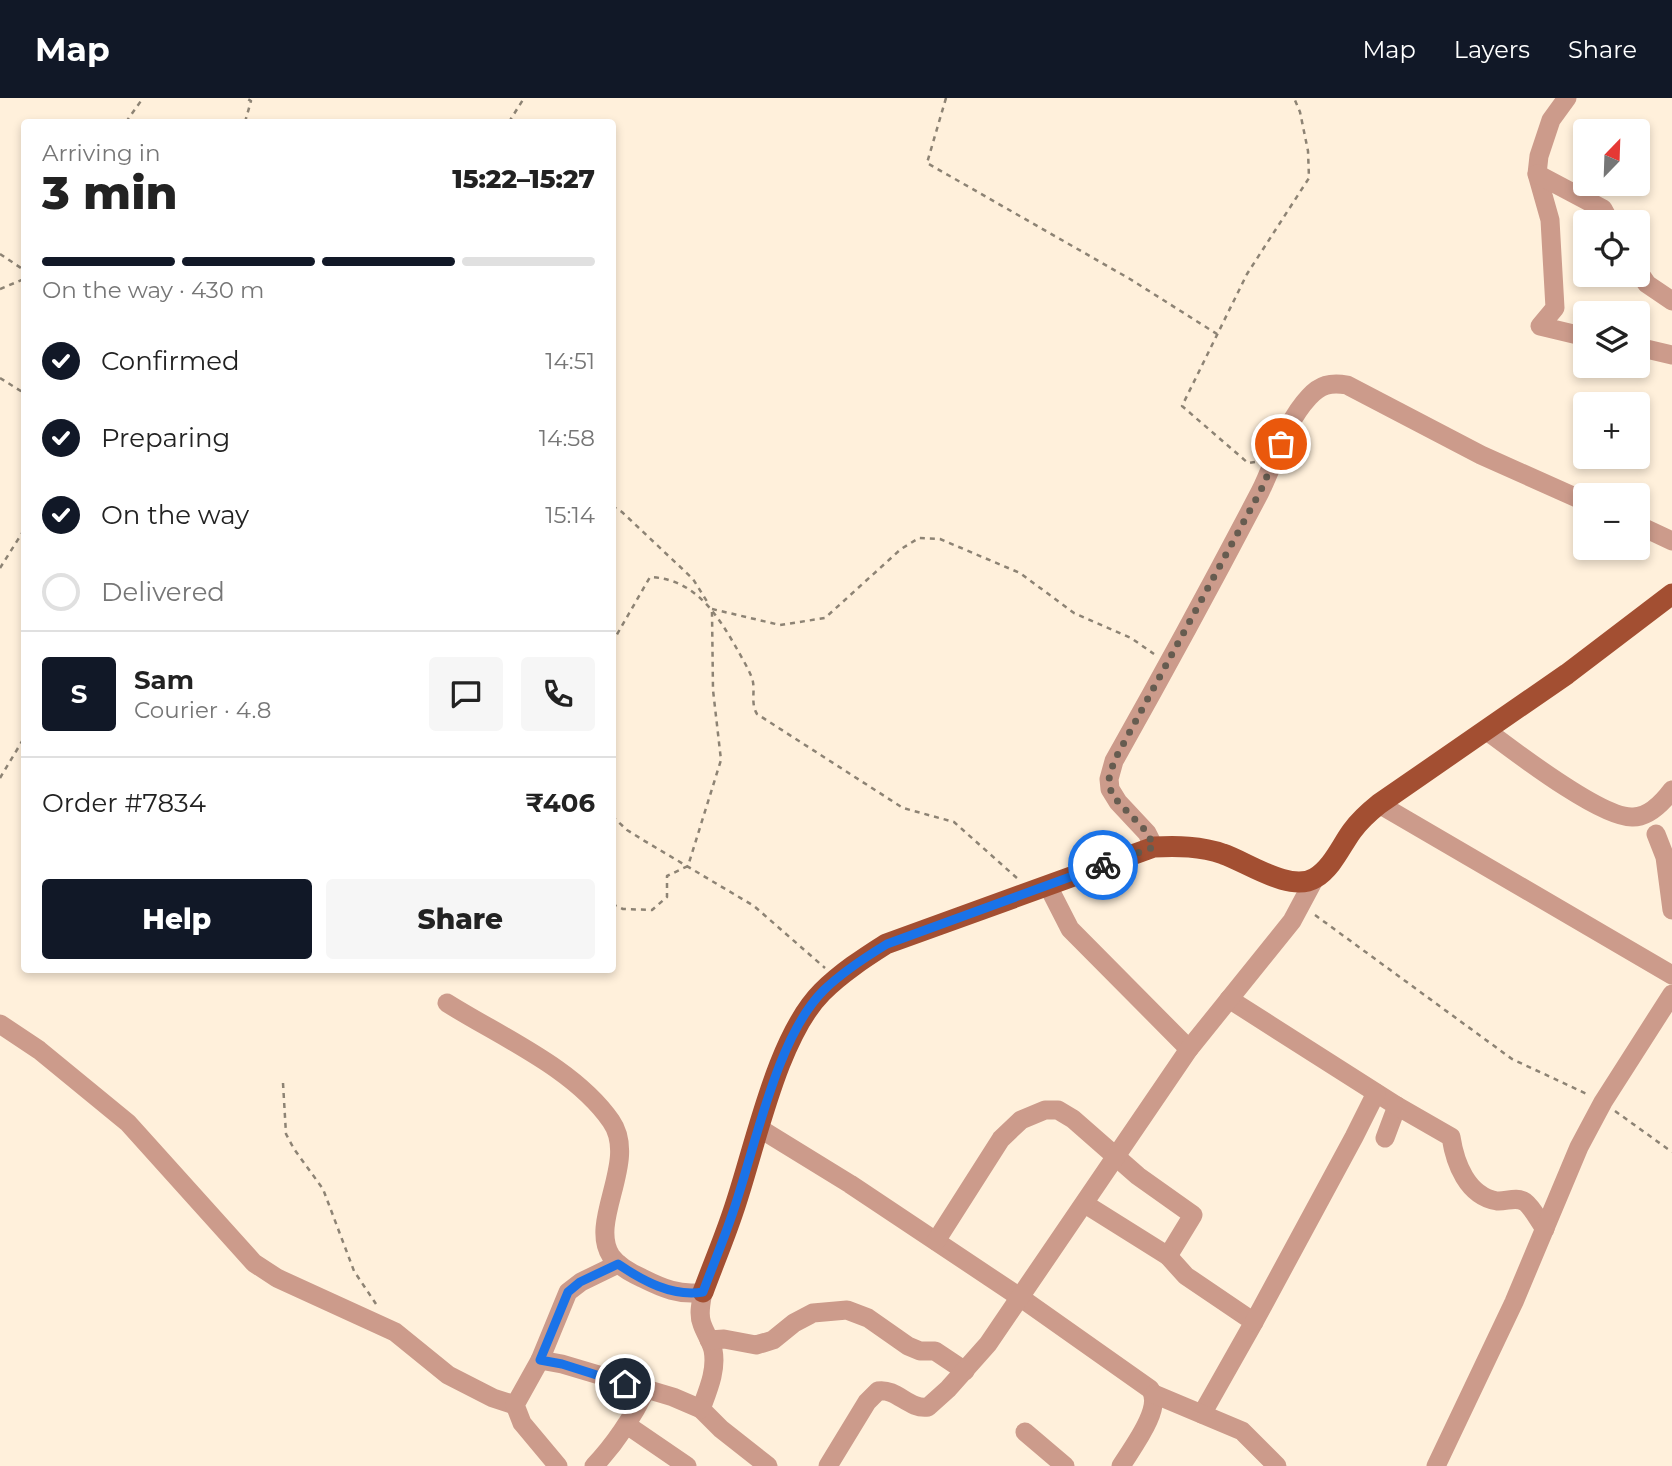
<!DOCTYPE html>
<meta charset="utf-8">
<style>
:root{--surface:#fff;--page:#f6f6f6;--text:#222;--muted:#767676;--line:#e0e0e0;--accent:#111827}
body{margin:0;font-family:Montserrat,sans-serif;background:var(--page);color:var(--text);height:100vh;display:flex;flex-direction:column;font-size:26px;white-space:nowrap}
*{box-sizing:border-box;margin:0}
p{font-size:23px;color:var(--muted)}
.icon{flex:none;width:38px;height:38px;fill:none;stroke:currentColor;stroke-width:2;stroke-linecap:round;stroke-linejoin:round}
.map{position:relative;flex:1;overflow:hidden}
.drawer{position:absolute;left:21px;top:21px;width:595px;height:854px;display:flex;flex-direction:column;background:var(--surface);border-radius:7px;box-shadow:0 4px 10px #0003}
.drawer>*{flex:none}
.needle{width:46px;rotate:23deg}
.tools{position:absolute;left:1573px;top:21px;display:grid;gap:14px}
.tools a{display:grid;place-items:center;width:77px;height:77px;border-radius:7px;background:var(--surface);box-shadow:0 4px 10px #0003;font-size:35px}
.pin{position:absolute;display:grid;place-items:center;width:60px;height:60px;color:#fff;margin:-30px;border:4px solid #fff;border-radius:50%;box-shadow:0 2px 7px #0007}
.courier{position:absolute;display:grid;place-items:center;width:70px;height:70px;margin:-35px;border:5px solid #1a73e8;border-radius:50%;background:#fff;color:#222;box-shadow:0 2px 9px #0007}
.headline em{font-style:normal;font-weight:800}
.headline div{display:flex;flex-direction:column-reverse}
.headline{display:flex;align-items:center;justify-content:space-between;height:119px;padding:0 21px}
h1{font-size:46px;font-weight:800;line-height:52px}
.bar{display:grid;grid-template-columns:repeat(4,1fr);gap:10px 7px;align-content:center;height:84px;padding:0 21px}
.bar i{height:9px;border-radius:5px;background:var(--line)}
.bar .active{background:var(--accent)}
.bar p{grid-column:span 4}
.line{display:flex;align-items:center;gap:18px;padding:0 21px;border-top:2px solid var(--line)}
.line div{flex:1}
.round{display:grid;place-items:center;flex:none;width:74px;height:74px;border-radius:7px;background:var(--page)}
ol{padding:0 21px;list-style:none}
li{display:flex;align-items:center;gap:21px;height:77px}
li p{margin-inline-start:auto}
li .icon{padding:7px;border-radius:50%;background:var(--accent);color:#fff;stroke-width:4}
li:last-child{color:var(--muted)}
li i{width:38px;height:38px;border:4px solid var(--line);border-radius:50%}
.action{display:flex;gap:14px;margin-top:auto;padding:14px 21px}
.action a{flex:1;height:80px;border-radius:7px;background:var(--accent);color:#fff;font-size:28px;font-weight:800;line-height:80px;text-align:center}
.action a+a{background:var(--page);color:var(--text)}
header{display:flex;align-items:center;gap:42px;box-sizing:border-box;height:98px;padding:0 35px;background:var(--accent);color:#fff}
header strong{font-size:33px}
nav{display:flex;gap:38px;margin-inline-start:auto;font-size:24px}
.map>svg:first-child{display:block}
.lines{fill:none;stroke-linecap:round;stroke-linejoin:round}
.path{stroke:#8d8374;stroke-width:2.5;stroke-dasharray:5 5;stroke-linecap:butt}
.minor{stroke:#cc9b8b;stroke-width:19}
.major{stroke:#a34f32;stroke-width:21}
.done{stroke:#665c50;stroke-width:7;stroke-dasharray:0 12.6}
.route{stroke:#1a73e8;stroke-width:9}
</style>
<header>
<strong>Map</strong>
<nav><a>Map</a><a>Layers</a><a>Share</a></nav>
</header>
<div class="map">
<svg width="1672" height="1368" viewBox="0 0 1672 1368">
<rect width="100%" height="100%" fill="#fff0db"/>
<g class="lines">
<!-- path -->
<g class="path">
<polyline points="946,0 927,65 1130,181 1217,236"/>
<polyline points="126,24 143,0"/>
<polyline points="245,24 251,3 246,0"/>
<polyline points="509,24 524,0"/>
<polyline points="0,156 24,172"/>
<polyline points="0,191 24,181"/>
<polyline points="0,280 24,295"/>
<polyline points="1255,364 1248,365 1182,308 1247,176 1309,80 1308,53 1300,14 1294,0"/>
<polyline points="612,408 622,414 693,481 708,505"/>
<polyline points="0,470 24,432"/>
<polyline points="712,511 780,527 825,520 901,451 919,440 940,441 1020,475 1074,515 1131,540 1154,556"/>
<path d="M612,545l38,-66c45,2 67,37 87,72 5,9 11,19 15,29 4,12 -2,25 5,36l146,94 51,14 64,57"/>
<polyline points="0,680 24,640"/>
<polyline points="612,718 627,732 643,742 754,808 825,870"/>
<polyline points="612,806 623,811 652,812 667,799 667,778 688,768 721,662 713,592 712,514"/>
<polyline points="1315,817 1512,961 1589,997"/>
<polyline points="283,985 286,1036 294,1051 323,1091 354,1173 376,1206"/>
<polyline points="1615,1013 1672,1054"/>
</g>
<!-- minor -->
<g class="minor">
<polyline points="1567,0 1551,22 1539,58 1537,76 1550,122 1555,210 1540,228 1586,239"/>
<polyline points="1537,76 1603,111 1610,124"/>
<polyline points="1638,173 1647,186 1672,203"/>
<polyline points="1638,249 1672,257"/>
<polyline points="1638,427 1672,443"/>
<path d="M1487,633c27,20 115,88 146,86 16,0 30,-15 39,-27"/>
<polyline points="1379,706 1672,877"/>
<polyline points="1656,736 1665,759 1672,812"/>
<path d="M1154,749l-7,-14 -29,-31 -8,-13 -1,-10 5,-18c50,-89 99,-179 146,-269 16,-32 24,-68 49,-95 11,-12 21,-15 38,-12l134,70 105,47"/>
<polyline points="1048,788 1070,831 1189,951"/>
<polyline points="1229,901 1397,1008 1385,1040"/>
<path d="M447,905c54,34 127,65 164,118 28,40 -23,100 0,135 7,10 20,17 31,22 20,10 38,18 61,14 -2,11 -5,22 -1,32 3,9 9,17 11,26 4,20 -5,40 -12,59l20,20 47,37"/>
<polyline points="0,926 39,952 128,1025 254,1165 277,1180 395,1234 448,1277 493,1300 515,1307"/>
<path d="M1397,1008l54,31c4,26 16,59 46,64 9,1 19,-5 28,1 7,5 14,19 20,27"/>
<path d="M759,1030l91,56 171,114 129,91c14,18 -18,59 -29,77"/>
<polyline points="936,1143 1001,1041 1021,1022 1045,1012 1058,1012 1073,1021 1138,1078 1193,1117 1168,1158 1085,1106"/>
<polyline points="1168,1158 1186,1178 1254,1224 1202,1316"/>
<polyline points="1254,1224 1354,1039 1376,995"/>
<polyline points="709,1242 724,1241 756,1247 763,1245 773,1242 794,1225 813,1215 847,1212 868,1220 908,1248 920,1253 935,1253 965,1273"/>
<polyline points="540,1262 562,1266 673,1299 701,1311"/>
<polyline points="1154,1296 1242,1333 1277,1368"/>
<polyline points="627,1327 687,1368"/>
<polyline points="1025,1334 1065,1368"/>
<polyline points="558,1368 522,1325 515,1307 540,1262 568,1194 581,1184 618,1166"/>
<path d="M594,1368c22,-23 38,-48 52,-76"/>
<path d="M828,1368l39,-64 11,-11c19,-3 31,19 50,16l20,-18 40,-45 201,-295 103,-128 23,-43"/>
<polyline points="1436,1368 1514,1204 1579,1049 1603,1004 1672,896"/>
</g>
<!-- major -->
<path class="major" d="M703,1194c10,-27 21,-53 30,-80 22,-63 43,-174 89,-220 19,-19 42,-34 64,-48l268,-97c23,-1 47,-1 69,7 24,8 67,39 92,24 17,-10 26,-32 37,-47 8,-11 17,-19 27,-27l188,-130 105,-80"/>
</g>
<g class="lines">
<!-- done -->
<polyline class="done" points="1103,767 1154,749 1147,734 1118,704 1110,691 1109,681 1114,663 1261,392 1281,346"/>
<!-- route -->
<path class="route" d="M625,1286l-63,-20 -22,-4 28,-68 12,-10 38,-18c25,17 54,33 85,28 10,-27 21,-53 30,-80 22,-63 43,-174 90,-221 18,-18 41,-33 64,-47l216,-79"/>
</g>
</svg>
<div class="tools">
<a><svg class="needle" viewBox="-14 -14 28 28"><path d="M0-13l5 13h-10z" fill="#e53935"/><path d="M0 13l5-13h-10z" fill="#767676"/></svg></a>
<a><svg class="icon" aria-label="locate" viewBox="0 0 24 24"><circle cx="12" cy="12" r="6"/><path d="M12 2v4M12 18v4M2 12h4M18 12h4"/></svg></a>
<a><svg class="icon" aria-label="layers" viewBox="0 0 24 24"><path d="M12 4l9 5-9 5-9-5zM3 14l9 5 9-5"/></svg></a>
<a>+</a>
<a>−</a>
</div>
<div class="pin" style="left:1281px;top:346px;background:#ea580c"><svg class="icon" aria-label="bag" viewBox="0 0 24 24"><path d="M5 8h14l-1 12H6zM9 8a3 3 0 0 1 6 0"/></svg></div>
<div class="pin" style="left:625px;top:1286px;background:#1f2937"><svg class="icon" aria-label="home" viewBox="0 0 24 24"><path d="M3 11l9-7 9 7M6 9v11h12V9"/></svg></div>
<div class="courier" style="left:1103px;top:767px"><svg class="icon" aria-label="bike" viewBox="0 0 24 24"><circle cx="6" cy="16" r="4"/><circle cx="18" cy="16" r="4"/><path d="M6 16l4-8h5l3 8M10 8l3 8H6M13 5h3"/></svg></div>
<section class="drawer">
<div class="headline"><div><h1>3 min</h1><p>Arriving in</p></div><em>15:22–15:27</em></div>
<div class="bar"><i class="active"></i><i class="active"></i><i class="active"></i><i></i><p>On the way · 430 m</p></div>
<ol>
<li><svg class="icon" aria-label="check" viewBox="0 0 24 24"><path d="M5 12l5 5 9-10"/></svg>Confirmed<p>14:51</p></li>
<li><svg class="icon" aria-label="check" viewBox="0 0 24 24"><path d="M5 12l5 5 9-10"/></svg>Preparing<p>14:58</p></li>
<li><svg class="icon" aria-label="check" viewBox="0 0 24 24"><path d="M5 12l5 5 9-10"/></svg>On the way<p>15:14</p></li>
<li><i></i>Delivered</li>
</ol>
<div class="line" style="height:126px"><b class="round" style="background:var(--accent);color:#fff">S</b><div><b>Sam</b><p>Courier · 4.8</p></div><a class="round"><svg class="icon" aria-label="chat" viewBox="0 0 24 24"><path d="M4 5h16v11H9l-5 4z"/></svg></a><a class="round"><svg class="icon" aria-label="phone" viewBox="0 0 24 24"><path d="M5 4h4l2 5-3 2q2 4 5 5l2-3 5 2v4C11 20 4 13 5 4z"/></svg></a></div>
<div class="line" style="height:91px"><div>Order #7834</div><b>₹406</b></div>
<div class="action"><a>Help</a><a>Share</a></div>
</section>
</div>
